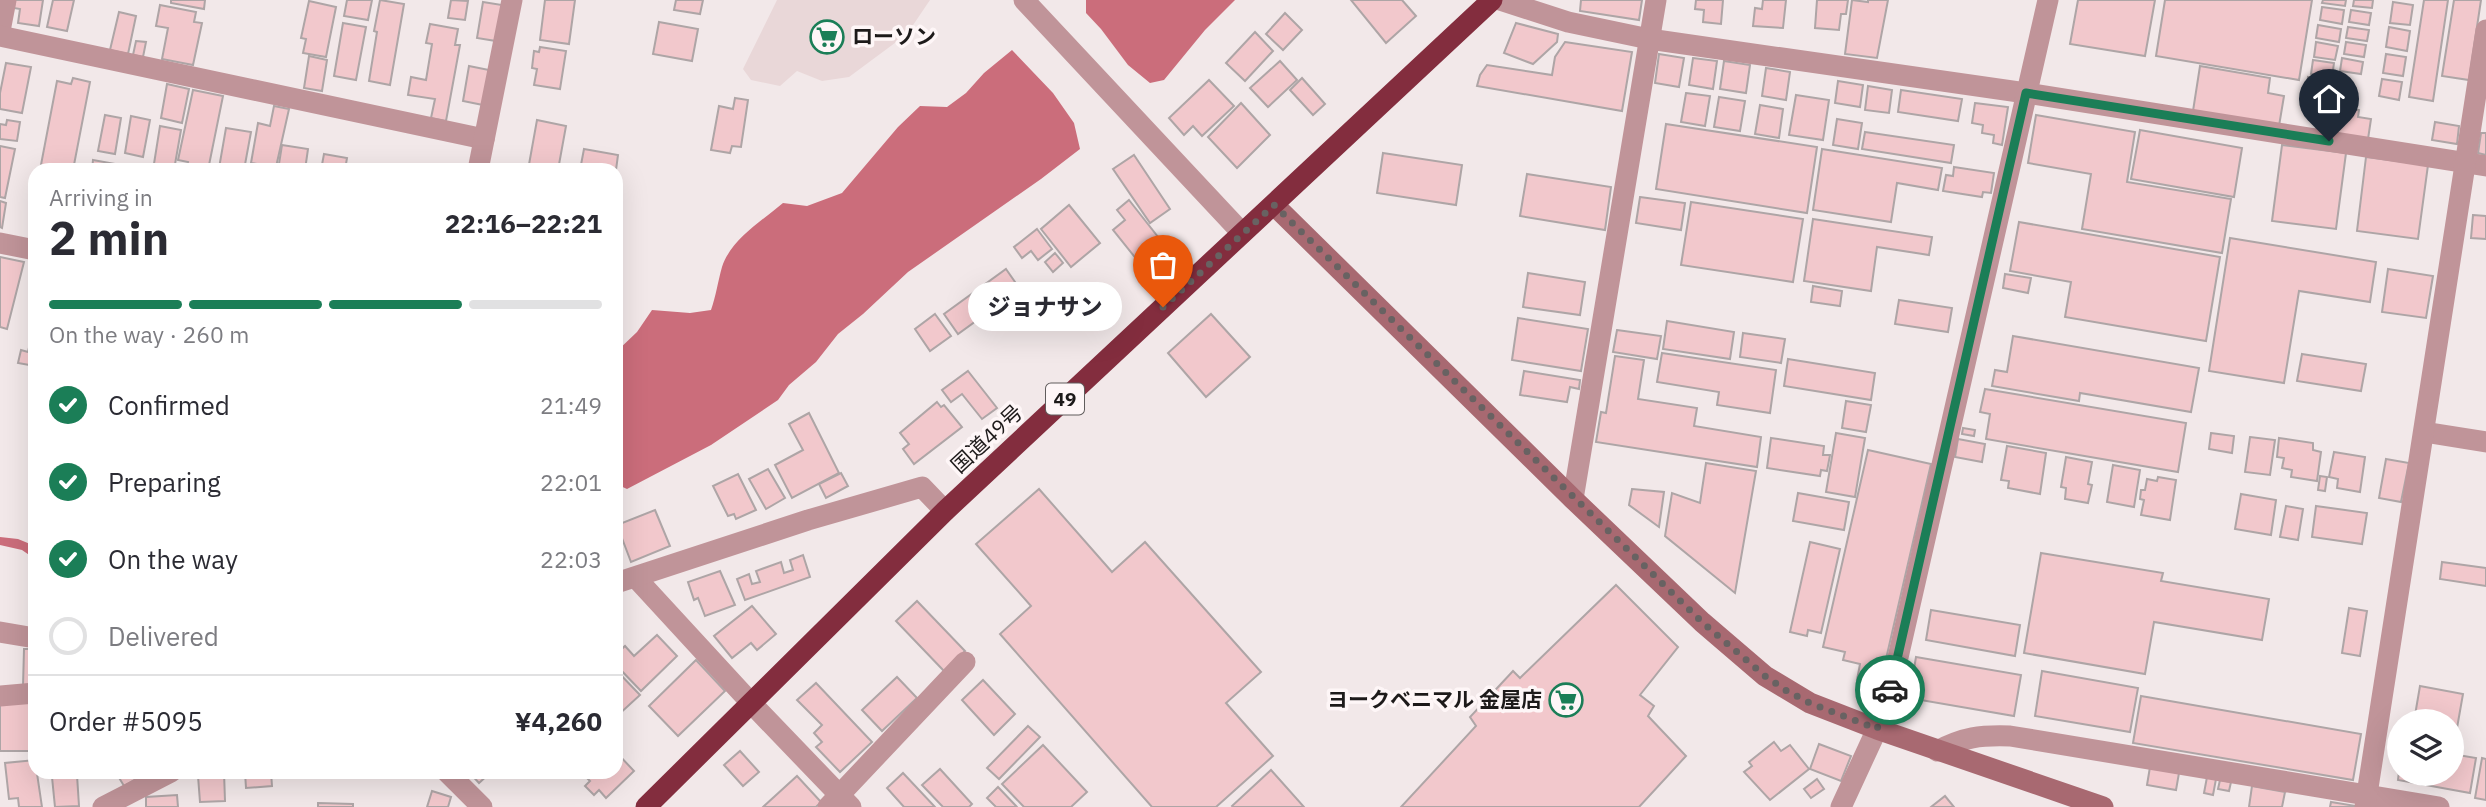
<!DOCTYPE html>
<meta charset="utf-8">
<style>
:root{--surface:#fff;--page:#f2f2f3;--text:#2b2b33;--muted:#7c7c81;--line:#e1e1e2;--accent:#1b7e57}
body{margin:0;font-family:"IBM Plex Sans","Noto Sans JP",sans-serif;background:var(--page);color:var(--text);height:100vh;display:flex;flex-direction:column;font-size:26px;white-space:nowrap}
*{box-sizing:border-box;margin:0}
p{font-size:23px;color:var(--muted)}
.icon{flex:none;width:38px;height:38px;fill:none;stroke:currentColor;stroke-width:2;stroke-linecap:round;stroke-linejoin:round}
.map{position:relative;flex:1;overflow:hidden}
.details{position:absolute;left:28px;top:163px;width:595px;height:616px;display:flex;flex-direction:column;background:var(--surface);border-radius:21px;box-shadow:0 7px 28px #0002}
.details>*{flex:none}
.controls{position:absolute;left:2387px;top:709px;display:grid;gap:14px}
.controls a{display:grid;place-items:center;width:77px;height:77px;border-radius:50%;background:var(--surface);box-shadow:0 7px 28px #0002;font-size:35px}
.pin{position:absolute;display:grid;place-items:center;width:60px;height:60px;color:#fff;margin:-72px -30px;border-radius:50% 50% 50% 0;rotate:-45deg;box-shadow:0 0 7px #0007}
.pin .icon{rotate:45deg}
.courier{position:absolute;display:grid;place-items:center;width:70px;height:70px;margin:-35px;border:5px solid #1b7e57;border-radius:50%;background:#fff;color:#222;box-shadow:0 2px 9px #0007}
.bubble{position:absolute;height:49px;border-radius:24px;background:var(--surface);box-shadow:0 7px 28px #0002;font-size:23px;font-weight:800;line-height:49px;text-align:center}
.headline em{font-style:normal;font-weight:800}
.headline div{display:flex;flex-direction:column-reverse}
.headline{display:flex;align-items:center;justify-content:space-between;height:119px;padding:0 21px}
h1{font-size:46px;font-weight:800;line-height:52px}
.bar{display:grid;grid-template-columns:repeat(4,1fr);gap:10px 7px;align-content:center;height:84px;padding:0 21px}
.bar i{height:9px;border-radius:5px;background:var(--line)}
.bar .current{background:var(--accent)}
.bar p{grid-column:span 4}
.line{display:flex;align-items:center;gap:18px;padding:0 21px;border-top:2px solid var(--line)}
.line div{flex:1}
ol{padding:0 21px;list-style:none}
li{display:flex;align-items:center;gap:21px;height:77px}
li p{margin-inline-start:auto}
li .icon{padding:7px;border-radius:50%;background:var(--accent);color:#fff;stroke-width:4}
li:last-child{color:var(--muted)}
li i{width:38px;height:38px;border:4px solid var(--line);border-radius:50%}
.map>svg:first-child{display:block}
.built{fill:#e9d7d8}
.water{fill:#cb6d7b}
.building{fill:#f2c8cc;stroke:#aea5a6;stroke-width:2}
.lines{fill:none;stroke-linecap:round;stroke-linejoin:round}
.street{stroke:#c09499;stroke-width:21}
.secondary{stroke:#a86971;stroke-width:21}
.highway{stroke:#832d3e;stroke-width:21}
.done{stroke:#686262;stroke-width:7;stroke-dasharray:0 12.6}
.route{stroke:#1b7e57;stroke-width:9}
.labels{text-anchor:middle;stroke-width:7;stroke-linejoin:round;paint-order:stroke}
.shield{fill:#fef6f7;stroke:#605c5c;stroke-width:2}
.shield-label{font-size:19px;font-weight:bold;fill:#1d1a1a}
.poi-label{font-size:21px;font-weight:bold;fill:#1d1a1a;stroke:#fef6f7;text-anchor:start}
.street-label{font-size:21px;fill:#1d1a1a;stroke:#fef6f7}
</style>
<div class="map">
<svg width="2486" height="807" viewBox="0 0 2486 807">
<rect width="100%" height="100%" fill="#f2e8e9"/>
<!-- built -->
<polygon class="built" points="777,0 930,0 907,34 849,77 822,81 797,71 780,86 751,80 743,69"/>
<!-- water -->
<g class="water">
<polygon points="1086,0 1235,0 1205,30 1164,80 1150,83 1128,65 1101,29 1086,13"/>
<path d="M1012,50l41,43 21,30 6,26 -39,30 -133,93 -45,42 -25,20 -22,28 -27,23 -11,15 -67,45 -84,44 -11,-5v-132l21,-20 15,-22 38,3 21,-3c5,-14 7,-29 11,-43 9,-28 40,-46 61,-64l24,3 35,-13 56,-66 22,-21 27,1 19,-14 18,-20z"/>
<polygon points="0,537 18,539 35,546 35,559 22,550 0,545"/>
</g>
<!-- building -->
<g class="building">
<polygon points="15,0 43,0 39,26 18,23 20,9 14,8"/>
<polygon points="53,0 74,0 67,31 47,27"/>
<polygon points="171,0 205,0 204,9 171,3"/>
<polygon points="347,0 372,0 368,20 344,16"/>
<polygon points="380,0 404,4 390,85 369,81 377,32 374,31"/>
<polygon points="451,0 468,1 465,20 448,18"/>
<polygon points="545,0 575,0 569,44 540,40"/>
<polygon points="676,0 703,0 700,14 674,10"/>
<polygon points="1351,0 1402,0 1416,16 1386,43"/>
<polygon points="1581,0 1642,0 1639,20 1580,11"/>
<polygon points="1696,0 1723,0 1721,24 1703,22 1704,10 1695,9"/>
<polygon points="1763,0 1786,0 1783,28 1753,26 1755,8 1762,9"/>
<polygon points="1817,0 1848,0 1846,14 1841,14 1839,30 1815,28"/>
<polygon points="1852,0 1868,2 1868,0 1888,0 1877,58 1845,54"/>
<polygon points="2078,0 2155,0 2145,56 2070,44"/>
<polygon points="2165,0 2312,0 2299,80 2156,56"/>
<polygon points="2323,0 2346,0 2345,6 2322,3"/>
<polygon points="2354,0 2373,0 2372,8 2353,6"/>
<polygon points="2424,0 2448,0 2433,101 2409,97"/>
<polygon points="2454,0 2481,0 2469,80 2442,76"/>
<polygon points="309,1 336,7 326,57 303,53 306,39 301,38"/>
<polygon points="483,2 502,5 496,41 477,38"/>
<polygon points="2393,2 2413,5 2410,25 2390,23"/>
<polygon points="160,5 196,12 194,22 202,23 193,65 162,59 168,28 156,26"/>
<polygon points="2322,7 2344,10 2342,24 2320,20"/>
<polygon points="2351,10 2371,13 2369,25 2349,22"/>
<polygon points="119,12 136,16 128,54 110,50"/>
<polygon points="1285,13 1302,30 1283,50 1266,34"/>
<polygon points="659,22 698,29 692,61 653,54"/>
<polygon points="343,23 366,27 356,80 334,76"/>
<polygon points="1516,23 1558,34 1557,42 1533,64 1504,53"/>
<polygon points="430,24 458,29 455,45 460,45 446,121 431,118 435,99 408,95 411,77 426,80 432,44 426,43"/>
<polygon points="2318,25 2341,29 2339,42 2316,38"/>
<polygon points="2348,27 2369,30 2367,41 2346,38"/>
<polygon points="2389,27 2410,31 2407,51 2386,47"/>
<polygon points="1255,32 1273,51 1245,81 1226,63"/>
<polygon points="136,41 146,42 143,57 133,55"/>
<polygon points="1565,42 1632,52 1622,111 1477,86 1480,75 1487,65 1552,75 1555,57"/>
<polygon points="2316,42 2338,46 2335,60 2314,57"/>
<polygon points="2346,42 2366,45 2364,57 2344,54"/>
<polygon points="540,47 566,51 560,89 534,85 537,69 532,68 534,51 539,52"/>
<polygon points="1659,54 1684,58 1679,87 1655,83"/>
<polygon points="2386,54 2406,57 2403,76 2383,73"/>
<polygon points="309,56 327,60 322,91 304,88"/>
<polygon points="1693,58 1717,61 1713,89 1689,85"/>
<polygon points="2342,58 2363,62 2361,74 2340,71"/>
<polygon points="2313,60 2334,63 2332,77 2311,74"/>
<polygon points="1280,61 1297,80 1268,107 1250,88"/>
<polygon points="1724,61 1750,65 1746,93 1720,89"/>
<polygon points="6,63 31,67 22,113 0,109 0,93"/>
<polygon points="469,66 489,70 483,105 463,101"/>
<polygon points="2200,66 2270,78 2268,93 2284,96 2279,126 2193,111"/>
<polygon points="1766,68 1790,72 1786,100 1762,96"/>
<polygon points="2308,77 2325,80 2324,88 2340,90 2338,105 2305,100"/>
<polygon points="73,78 90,82 73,170 40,170 57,81 71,84"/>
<polygon points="1302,78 1325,104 1313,115 1290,90"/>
<polygon points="2382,79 2402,82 2399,100 2379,96"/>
<polygon points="1209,80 1234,106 1202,136 1193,126 1184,135 1169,118"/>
<polygon points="1838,81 1863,85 1860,107 1835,103"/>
<polygon points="167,84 189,89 182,123 161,118"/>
<polygon points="1868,86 1892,90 1889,113 1865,110"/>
<polygon points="193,90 223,96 208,170 186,170 188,162 178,160"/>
<polygon points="1901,90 1962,99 1958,121 1898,112"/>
<polygon points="1686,93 1710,96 1705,126 1681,122"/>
<polygon points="1796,95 1829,100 1823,140 1789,135"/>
<polygon points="1719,97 1745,101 1740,131 1714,127"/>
<polygon points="735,98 748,100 741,147 732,146 730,153 711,150 719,106 733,109"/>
<polygon points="1241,103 1270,135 1237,168 1208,137"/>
<polygon points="1975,103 2008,107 2002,145 1993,143 1994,135 1982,133 1983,125 1972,123"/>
<polygon points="2320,104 2359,110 2358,117 2371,119 2368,139 2316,131"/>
<polygon points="1760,105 1783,109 1779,138 1755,134"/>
<polygon points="274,106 289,109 276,167 251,163 258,123 270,126"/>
<polygon points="105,115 121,118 115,154 98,151"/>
<polygon points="2036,115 2135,132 2127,182 2231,199 2222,253 2082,229 2091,174 2028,163"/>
<polygon points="131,116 150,120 143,157 125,153"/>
<polygon points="1837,119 1862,123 1858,149 1833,145"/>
<polygon points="7,120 20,122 17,141 0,139 0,124 6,125"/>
<polygon points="537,120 566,126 558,170 528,170"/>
<polygon points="2435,122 2459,126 2457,144 2432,140"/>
<polygon points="1666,124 1817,147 1807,213 1656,189"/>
<polygon points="160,126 181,130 174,170 153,170"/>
<polygon points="226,128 251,132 244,170 219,168"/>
<polygon points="2140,130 2242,148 2234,197 2131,179"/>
<polygon points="1865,132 1954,145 1951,163 1862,149"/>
<polygon points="2481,133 2486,133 2486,155 2478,153"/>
<polygon points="282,145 308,149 305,170 278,170"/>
<polygon points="2282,145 2346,153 2336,229 2272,221"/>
<polygon points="0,146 15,149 5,198 0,197"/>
<polygon points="584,149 618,155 616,170 580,170"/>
<polygon points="1822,149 1942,168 1938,190 1897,183 1891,222 1813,210"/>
<polygon points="1383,153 1462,165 1456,205 1377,193"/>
<polygon points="324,154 347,158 345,170 321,170"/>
<polygon points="1134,155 1170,209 1150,223 1113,169"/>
<polygon points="2366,157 2428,165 2418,239 2357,231"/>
<polygon points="93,160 143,169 143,170 92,170"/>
<polygon points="1954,167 1994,173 1991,193 1983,192 1982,197 1943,191 1946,175 1953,176"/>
<polygon points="1527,174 1611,187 1605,230 1520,216"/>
<polygon points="1640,197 1685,203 1681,230 1636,223"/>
<polygon points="1129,200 1173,256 1150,276 1113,230 1125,220 1117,210"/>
<polygon points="0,201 6,203 2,228 0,227"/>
<polygon points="1691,202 1803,219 1793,282 1681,265"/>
<polygon points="1069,205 1100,243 1071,267 1041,229"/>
<polygon points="2473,215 2486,216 2486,239 2471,238"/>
<polygon points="1813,219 1932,237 1929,255 1877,247 1871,291 1804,281"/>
<polygon points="2019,222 2220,257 2206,341 2065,317 2071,282 2010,271"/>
<polygon points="1037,229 1052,249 1038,260 1031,251 1022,258 1014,247"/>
<polygon points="2230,238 2376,262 2370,302 2299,291 2284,383 2209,371"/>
<polygon points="1055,253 1063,263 1053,272 1045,262"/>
<polygon points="0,257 24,262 7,329 0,327"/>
<polygon points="1006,269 1020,289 958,334 944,314"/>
<polygon points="2388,269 2433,276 2426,318 2382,312"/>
<polygon points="1528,273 1585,282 1580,315 1523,307"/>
<polygon points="2005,274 2031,278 2028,293 2003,288"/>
<polygon points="1813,286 1842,291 1840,306 1811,302"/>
<polygon points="1899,300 1952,308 1948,332 1895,324"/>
<polygon points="935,314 951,336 930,351 915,329"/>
<polygon points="1211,314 1250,357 1206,397 1168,353"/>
<polygon points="1518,318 1588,329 1581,371 1512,360"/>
<polygon points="1667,321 1734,332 1730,359 1663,349"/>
<polygon points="33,330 35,330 35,366 18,363 21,350 28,352"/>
<polygon points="1617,330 1661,336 1657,359 1613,352"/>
<polygon points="1743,333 1785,339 1781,363 1740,357"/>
<polygon points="2013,336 2199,368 2191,412 2080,393 2079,401 1992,386 1995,370 2007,372"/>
<polygon points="1662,353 1776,370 1770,413 1717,405 1719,392 1657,382"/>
<polygon points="2302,354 2366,364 2361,391 2297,381"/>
<polygon points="1615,356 1644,360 1638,399 1697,408 1694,426 1761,437 1757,467 1596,442 1601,412 1606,413"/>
<polygon points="1788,359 1875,373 1871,400 1784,386"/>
<polygon points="968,371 997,408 982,419 962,394 951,402 942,390"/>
<polygon points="1524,371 1580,380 1579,389 1570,387 1567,402 1520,395"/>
<polygon points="1985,389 2186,423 2178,472 1986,439 1990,414 1980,412"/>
<polygon points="1846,401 1871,405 1866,432 1842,428"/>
<polygon points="937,402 941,407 944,405 962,427 914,464 903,449 909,444 900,433"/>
<polygon points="809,413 839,473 792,498 775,465 803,450 789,424"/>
<polygon points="1963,428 1975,430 1974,436 1962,434"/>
<polygon points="1836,433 1865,438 1855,497 1826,492"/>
<polygon points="2211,433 2234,436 2232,453 2209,449"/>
<polygon points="2250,437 2275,440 2270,475 2245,472"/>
<polygon points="1771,438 1824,446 1823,455 1830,455 1827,471 1821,470 1820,476 1767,468"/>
<polygon points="2279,438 2313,443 2313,450 2321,452 2317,481 2291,477 2292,470 2282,468 2284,458 2277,457"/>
<polygon points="1958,439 1985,444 1982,462 1955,457"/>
<polygon points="2007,446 2046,453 2040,494 2008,488 2009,481 2001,480"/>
<polygon points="1868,450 1931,464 1880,685 1857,680 1860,664 1843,660 1845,652 1823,647"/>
<polygon points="2334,452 2365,457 2360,492 2337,488 2338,479 2329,477"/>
<polygon points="2066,457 2092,462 2088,484 2092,485 2088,503 2065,499 2066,488 2061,487"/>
<polygon points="2386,459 2409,463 2401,502 2379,498"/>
<polygon points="1706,463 1756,471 1735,593 1665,536 1672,493 1700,503"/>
<polygon points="2113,465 2140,470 2134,507 2107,502"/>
<polygon points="768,469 785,498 766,509 749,479"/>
<polygon points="841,473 848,486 826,498 819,484"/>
<polygon points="738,474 756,510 736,519 734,514 728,516 713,486"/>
<polygon points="2320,476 2327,477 2325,491 2318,490"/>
<polygon points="2158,477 2176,480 2170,520 2141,515 2144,500 2140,499 2141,490 2145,490 2147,479 2157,481"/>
<polygon points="1039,489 1112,572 1145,542 1261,672 1226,703 1273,756 1216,807 1152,807 1000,634 1031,606 976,544"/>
<polygon points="1632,489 1664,492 1659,527 1629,505"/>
<polygon points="1798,493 1849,502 1844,530 1793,521"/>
<polygon points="2241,494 2276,500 2271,535 2235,529"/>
<polygon points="2286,506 2303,509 2298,540 2280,537"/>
<polygon points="2316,506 2367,513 2362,544 2312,537"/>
<polygon points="655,510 670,546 631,562 617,525"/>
<polygon points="1810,542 1840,549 1821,633 1808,630 1807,636 1790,632"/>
<polygon points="2041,553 2163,573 2161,581 2269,599 2262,640 2154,622 2145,674 2024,653"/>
<polygon points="803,555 810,577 745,600 737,579 749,574 752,584 760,582 756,571 781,562 784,573 793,570 790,560"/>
<polygon points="2442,562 2486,568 2486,586 2440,579"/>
<polygon points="720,571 735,605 705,616 698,598 694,600 688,582"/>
<polygon points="1616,585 1678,647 1640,695 1654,706 1648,716 1686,756 1639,807 1401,807 1476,726 1470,717 1513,671 1520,678"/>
<polygon points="917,601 965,651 944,671 896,621"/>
<polygon points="752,606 776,634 757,650 751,643 732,658 714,636"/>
<polygon points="2349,608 2367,611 2360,656 2342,653"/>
<polygon points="1931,610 2020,625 2015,656 1926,640"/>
<polygon points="657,635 677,656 641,691 616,665 616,654 625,646 634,656"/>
<polygon points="24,649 35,649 35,686 23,687"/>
<polygon points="1916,657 2021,675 2014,716 1909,698"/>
<polygon points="696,660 725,691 678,736 649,706"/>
<polygon points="616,670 640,695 616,717"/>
<polygon points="2042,671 2138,688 2130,732 2035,716"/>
<polygon points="897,677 917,698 882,731 862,710"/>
<polygon points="983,680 1015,714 994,735 962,700"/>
<polygon points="816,683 872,742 840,772 816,747 822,742 814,733 822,725 797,700"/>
<polygon points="2420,686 2463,694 2457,728 2452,727 2452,721 2414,721"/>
<polygon points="2141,696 2361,734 2353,780 2133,743"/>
<polygon points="29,702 32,751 0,751 0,704"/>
<polygon points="1028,726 1040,737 999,779 987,768"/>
<polygon points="1774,742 1781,751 1790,745 1809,769 1770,800 1744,772 1752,766 1749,762"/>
<polygon points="1819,744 1851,756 1841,781 1810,769"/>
<polygon points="1043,745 1087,792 1071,807 1024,807 1002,784"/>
<polygon points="740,751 759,772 743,786 724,765"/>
<polygon points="616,752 634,771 606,798 599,790 594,795 585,786 590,781 581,772 616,772"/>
<polygon points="2452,754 2476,758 2470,793 2398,780 2399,771 2399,774 2452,774"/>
<polygon points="2482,758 2486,759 2486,800 2475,798"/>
<polygon points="35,760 42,807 19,807 18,798 9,799 5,763"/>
<polygon points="2150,767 2179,773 2176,790 2147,785"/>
<polygon points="940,769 972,804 969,807 943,807 922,785"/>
<polygon points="1271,770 1304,807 1233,807 1232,806"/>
<polygon points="126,772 138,772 141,776 124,786 118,776"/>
<polygon points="209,772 224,772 225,801 200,802 198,776 209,775"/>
<polygon points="245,772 271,772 272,786 246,788"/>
<polygon points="469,772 491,772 479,783"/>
<polygon points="903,773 935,807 904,807 887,788"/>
<polygon points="77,775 79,806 55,807 52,777"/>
<polygon points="797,776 821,802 816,807 763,807"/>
<polygon points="2207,777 2216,779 2213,795 2204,793"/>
<polygon points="1817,779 1824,789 1811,798 1804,789"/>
<polygon points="2220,780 2231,782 2229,791 2218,789"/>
<polygon points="2252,786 2285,792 2282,807 2249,807"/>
<polygon points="998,787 1017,807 996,807 987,798"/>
<polygon points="432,791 451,797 448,807 427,807"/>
<polygon points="177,795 178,807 146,807 146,797"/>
<polygon points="1945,796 1954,807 1931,807"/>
<polygon points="2331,802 2356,806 2356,807 2330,807"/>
<polygon points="318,803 353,804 353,807 318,807"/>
</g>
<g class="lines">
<!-- street -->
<g class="street">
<polyline points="1024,0 1242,233"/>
<polyline points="1500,0 1568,22 1649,39 2026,93 2486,166"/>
<polyline points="0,31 6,0"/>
<polyline points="0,36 484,139"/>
<polyline points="478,170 512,0"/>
<polyline points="0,243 35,250"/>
<polyline points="2424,432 2486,442"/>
<polyline points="1573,499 1656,0"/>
<polyline points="636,578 752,704 851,807"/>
<polyline points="616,583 808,520 922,487 945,511"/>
<polyline points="0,632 35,638"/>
<polyline points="0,696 35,693"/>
<path d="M1937,751c27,-14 43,-16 73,-15l429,71"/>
<polyline points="447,772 482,807"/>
<polyline points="103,807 171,772"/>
<polyline points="828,807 965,662"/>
<polyline points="1841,807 1877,729 1894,675 2048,0"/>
<polyline points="2365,807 2486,30"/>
</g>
<!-- secondary -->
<polyline class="secondary" points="1274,205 1573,499 1702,622 1765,676 1810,703 1877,729 2103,807"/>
<!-- highway -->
<polyline class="highway" points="646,807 945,511 1492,0"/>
</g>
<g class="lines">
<!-- done -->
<polyline class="done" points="1163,307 1274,205 1702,622 1765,676 1787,691 1810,703 1877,729 1890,690"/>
<!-- route -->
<polyline class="route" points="1890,690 2026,93 2329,141"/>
</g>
<!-- icons -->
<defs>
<symbol id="supermarket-ring" viewBox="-11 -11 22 22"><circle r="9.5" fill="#fef6f7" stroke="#1b7e57" stroke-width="1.5"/><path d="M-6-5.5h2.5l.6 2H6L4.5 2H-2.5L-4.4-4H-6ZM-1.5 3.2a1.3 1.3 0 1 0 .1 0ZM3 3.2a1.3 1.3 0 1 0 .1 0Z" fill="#1b7e57"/></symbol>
</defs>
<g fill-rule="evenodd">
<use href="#supermarket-ring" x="808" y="18" width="38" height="38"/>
<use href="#supermarket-ring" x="1547" y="681" width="38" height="38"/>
</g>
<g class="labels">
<!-- shield labels -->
<rect class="shield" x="1046" y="383.5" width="38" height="31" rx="5"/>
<g class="shield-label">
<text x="1065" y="406">49</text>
</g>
<!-- poi labels -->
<g class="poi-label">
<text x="852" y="44">ローソン</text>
<text x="1542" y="707" text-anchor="end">ヨークベニマル 金屋店</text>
</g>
<!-- street labels -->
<g class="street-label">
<text transform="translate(987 439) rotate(-43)" y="7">国道49号</text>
</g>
</g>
</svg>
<div class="controls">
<a><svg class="icon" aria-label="layers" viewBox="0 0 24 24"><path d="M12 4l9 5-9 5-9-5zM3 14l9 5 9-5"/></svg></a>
</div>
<div class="pin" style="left:1163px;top:307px;background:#ea580c"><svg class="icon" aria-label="bag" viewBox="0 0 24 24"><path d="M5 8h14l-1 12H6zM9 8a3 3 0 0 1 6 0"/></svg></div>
<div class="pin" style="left:2329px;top:141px;background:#1f2937"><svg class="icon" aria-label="home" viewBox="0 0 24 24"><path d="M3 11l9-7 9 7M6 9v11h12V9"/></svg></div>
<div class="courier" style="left:1890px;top:690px"><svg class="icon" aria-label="car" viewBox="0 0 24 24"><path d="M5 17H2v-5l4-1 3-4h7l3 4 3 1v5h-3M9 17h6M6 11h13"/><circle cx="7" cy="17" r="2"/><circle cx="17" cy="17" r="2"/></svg></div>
<div class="bubble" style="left:968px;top:282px;width:154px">ジョナサン</div>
<section class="details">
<div class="headline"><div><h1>2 min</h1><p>Arriving in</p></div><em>22:16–22:21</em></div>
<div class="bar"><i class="current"></i><i class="current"></i><i class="current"></i><i></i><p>On the way · 260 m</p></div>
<ol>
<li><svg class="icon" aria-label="check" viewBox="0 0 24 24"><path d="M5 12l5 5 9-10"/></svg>Confirmed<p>21:49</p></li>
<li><svg class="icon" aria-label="check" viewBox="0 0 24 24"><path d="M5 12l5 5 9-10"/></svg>Preparing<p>22:01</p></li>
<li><svg class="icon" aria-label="check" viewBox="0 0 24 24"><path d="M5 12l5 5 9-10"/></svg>On the way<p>22:03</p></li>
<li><i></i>Delivered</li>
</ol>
<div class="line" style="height:91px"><div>Order #5095</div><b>¥4,260</b></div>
</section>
</div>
